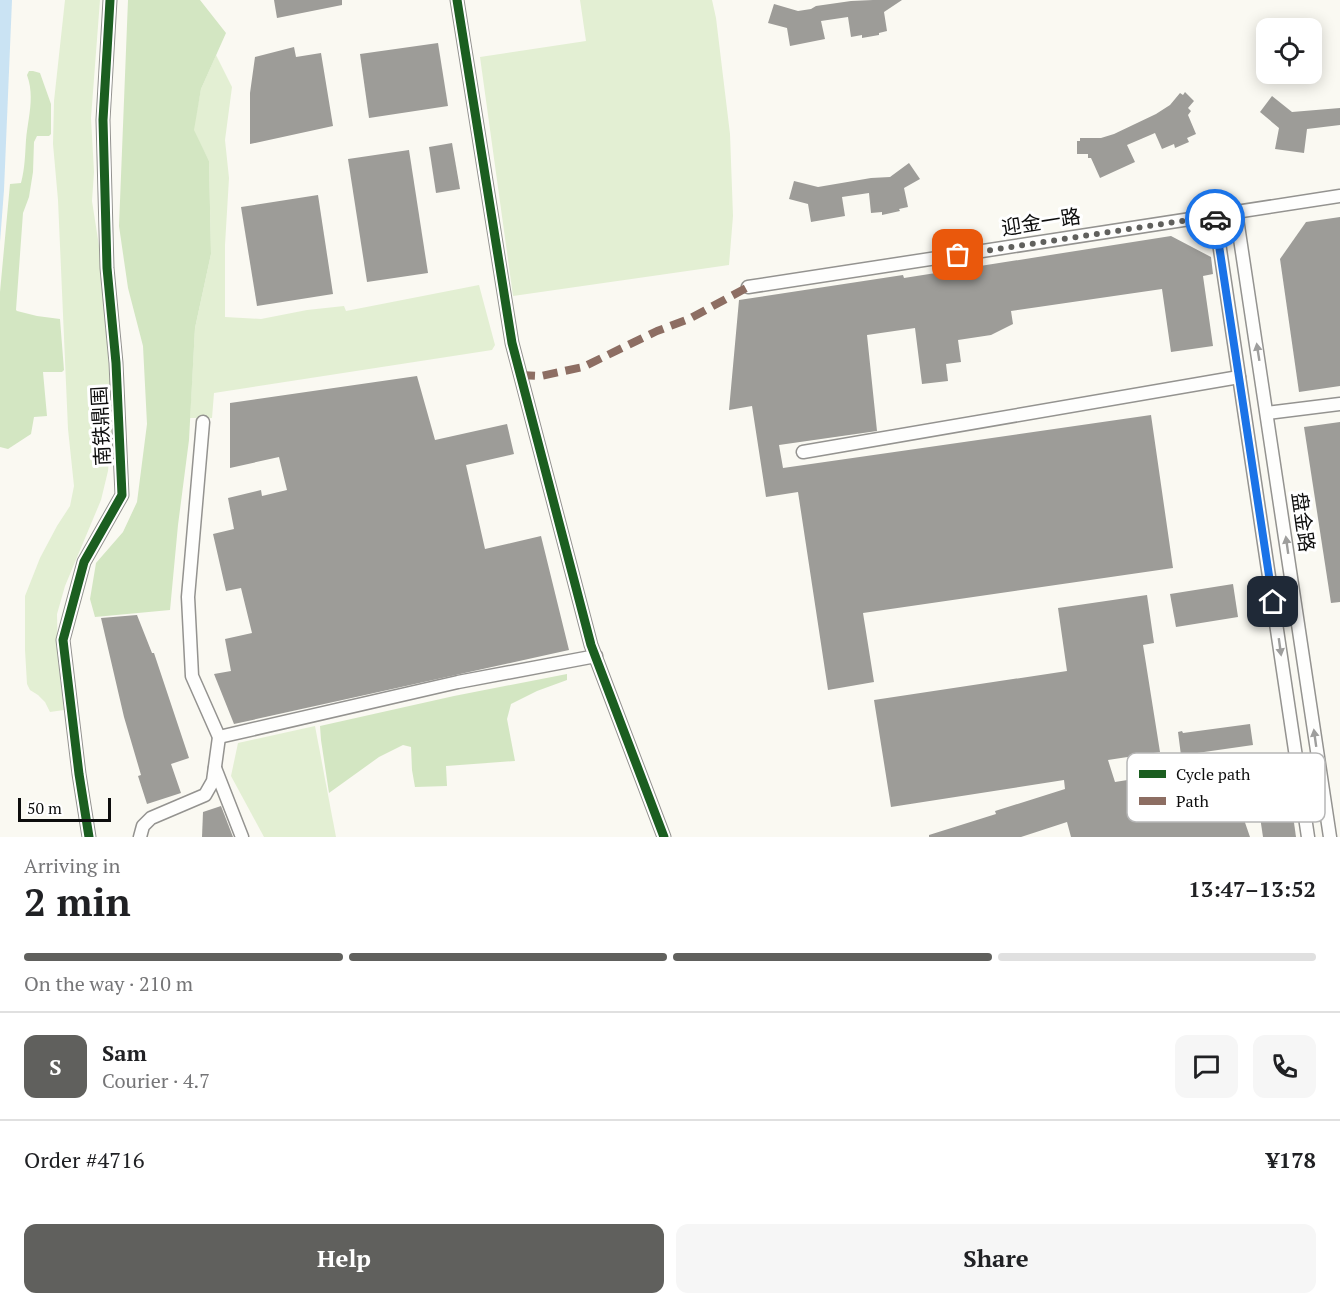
<!DOCTYPE html>
<meta charset="utf-8">
<style>
:root{--surface:#fff;--page:#f6f6f6;--text:#202124;--muted:#757577;--line:#e0e0e0;--accent:#60605d}
body{margin:0;font-family:"PT Serif","Noto Sans SC",serif;background:var(--page);color:var(--text);height:100vh;display:flex;flex-direction:column;font-size:22px;white-space:nowrap}
*{box-sizing:border-box;margin:0}
p{font-size:20px;color:var(--muted)}
.icon{flex:none;width:33px;height:33px;fill:none;stroke:currentColor;stroke-width:2;stroke-linecap:round;stroke-linejoin:round}
.map{position:relative;height:837px;overflow:hidden}
.sheet{display:flex;flex-direction:column;background:var(--surface);flex:1}
.sheet>*{flex:none}
.buttons{position:absolute;left:1256px;top:18px;display:grid;gap:12px}
.buttons a{display:grid;place-items:center;width:66px;height:66px;border-radius:12px;background:var(--surface);box-shadow:0 3px 15px #0003;font-size:30px}
.scale{position:absolute;left:18px;bottom:15px;width:93px;box-sizing:border-box;padding-left:6px;border:3px solid #0d0d0d;border-top:0;font-size:16px;line-height:21px;white-space:nowrap;color:#0d0d0d;-webkit-text-stroke:4px #fff;paint-order:stroke}
.pin{position:absolute;display:grid;place-items:center;width:51px;height:51px;color:#fff;margin:-26px;border-radius:12px;box-shadow:0 3px 9px #0006}
.courier{position:absolute;display:grid;place-items:center;width:60px;height:60px;margin:-30px;border:4px solid #1a73e8;border-radius:50%;background:#fff;color:#222;box-shadow:0 2px 8px #0007}
.headline em{font-style:normal;font-weight:700}
.headline div{display:flex;flex-direction:column-reverse}
.headline{display:flex;align-items:center;justify-content:space-between;height:102px;padding:0 24px}
h1{font-size:39px;font-weight:700;line-height:45px}
.bar{display:grid;grid-template-columns:repeat(4,1fr);gap:9px 6px;align-content:center;height:72px;padding:0 24px}
.bar i{height:8px;border-radius:4px;background:var(--line)}
.bar .on{background:var(--accent)}
.bar p{grid-column:span 4}
.line{display:flex;align-items:center;gap:15px;padding:0 24px;border-top:2px solid var(--line)}
.line div{flex:1}
.round{display:grid;place-items:center;flex:none;width:63px;height:63px;border-radius:12px;background:var(--page)}
.cta{display:flex;gap:12px;margin-top:auto;padding:12px 24px}
.cta a{flex:1;height:69px;border-radius:12px;background:var(--accent);color:#fff;font-size:24px;font-weight:700;line-height:69px;text-align:center}
.cta a+a{background:var(--page);color:var(--text)}
.map>svg:first-child{display:block}
.green{fill:#e3efd3}
.forest{fill:#d3e6c2}
.water{fill:#cae3f3}
.building{fill:#9d9c98}
.lines{fill:none;stroke-linecap:round;stroke-linejoin:round}
.minor-casing{stroke:#949390;stroke-width:15}
.minor{stroke:#fefefd;stroke-width:12}
.quiet{stroke:#8d6e63;stroke-width:8;stroke-dasharray:15 8;stroke-linecap:butt}
.cycleway-casing{stroke:#fff;stroke-width:13}
.cycleway{stroke:#1b5e20;stroke-width:9}
.oneway{fill:#9e9e9d}
.done{stroke:#60605d;stroke-width:6;stroke-dasharray:0 10.8}
.route{stroke:#1a73e8;stroke-width:8}
.labels{text-anchor:middle;stroke-width:6;stroke-linejoin:round;paint-order:stroke}
.street-label{font-size:20px;fill:#0d0d0d;stroke:#fff}
.key{fill:#fff;stroke:#b6b6b6;stroke-width:1.5}
.key-label{font-size:16px;fill:#0d0d0d}
</style>
<div class="map">
<svg width="1340" height="837" viewBox="0 0 1340 837">
<rect width="100%" height="100%" fill="#faf9f2"/>
<!-- green -->
<g class="green">
<polygon points="65,0 100,0 91,118 94,172 92,201 99,246 106,316 110,376 112,430 108,471 101,500 65,586 57,614 58,659 64,710 50,712 45,702 38,695 30,690 27,684 25,650 25,596 40,558 57,526 70,506 74,486 68,429 58,200 53,144 54,101"/>
<polygon points="580,0 712,0 716,18 730,134 733,216 729,265 513,296 480,57 586,41"/>
<polygon points="216,55 232,87 225,140 229,178 225,245 225,317 261,319 307,310 344,306 346,311 479,285 495,345 492,350 214,393 212,418 190,418 195,328 211,254 209,161 193,130 201,89"/>
<polygon points="315,726 336,837 264,837 231,776 238,743"/>
</g>
<!-- forest -->
<g class="forest">
<polygon points="128,0 200,0 226,33 201,89 194,130 209,161 211,254 195,328 189,440 178,525 170,610 95,617 90,599 96,563 123,532 137,502 147,424 143,346 128,288 119,226"/>
<path d="M29,71h4l7,2 11,31v30l-2,2h-12l-3,6 -1,30 -4,25 -6,16 -7,97 1,1 20,5 23,3 4,51 -2,2h-19l4,44 -13,1 -3,17 -23,15 -8,-2v-155l10,-108 11,-1c4,-15 4,-28 5,-43 2,-22 9,-43 1,-65z"/>
<polygon points="567,674 567,680 537,691 511,704 507,719 515,761 446,766 447,786 415,787 412,770 411,747 403,745 379,757 329,793 321,740 320,726 454,696"/>
</g>
<!-- water -->
<polygon class="water" points="0,0 12,0 4,190 0,242"/>
<!-- building -->
<g class="building">
<polygon points="274,0 342,0 342,5 277,18"/>
<polygon points="873,0 902,0 884,12 887,31 879,33 879,35 862,38 862,35 851,37 848,17 821,21 825,39 790,46 787,28 768,23 774,4 798,11 811,9 816,6 851,1"/>
<polygon points="438,43 448,106 369,118 360,54"/>
<polygon points="294,47 296,57 321,53 333,126 250,144 250,93 255,57"/>
<polygon points="1185,92 1194,101 1188,108 1191,111 1188,115 1196,134 1187,138 1189,142 1175,148 1174,144 1162,149 1155,133 1127,145 1135,162 1100,178 1091,158 1088,158 1088,154 1077,154 1077,141 1080,141 1080,138 1101,138 1114,134 1156,114 1170,105 1180,93 1183,95"/>
<polygon points="1272,96 1292,112 1340,108 1340,125 1307,129 1304,153 1275,149 1279,128 1260,112"/>
<polygon points="452,143 460,189 436,193 429,147"/>
<polygon points="409,150 428,273 367,282 348,159"/>
<polygon points="909,163 920,179 904,188 908,207 899,209 900,211 882,215 882,212 871,213 869,193 842,197 845,216 811,222 808,204 789,199 794,181 818,187 871,178 890,177"/>
<polygon points="318,195 333,294 257,306 241,207"/>
<polygon points="1340,217 1340,386 1299,392 1280,259 1306,222"/>
<polygon points="1171,236 1211,257 1213,274 1203,276 1213,346 1171,352 1162,289 1011,311 1013,324 991,335 958,340 961,362 946,364 948,381 922,384 915,328 867,335 877,431 779,445 783,468 1151,415 1173,568 863,613 874,682 828,690 798,492 766,497 752,406 729,410 739,300 903,275 904,278"/>
<polygon points="417,376 435,440 507,424 514,454 466,465 485,549 541,536 569,650 234,724 214,674 231,671 225,639 252,633 241,588 226,591 213,534 234,529 228,498 261,490 262,496 287,490 279,457 230,468 230,403"/>
<polygon points="1340,422 1340,602 1331,603 1304,427"/>
<polygon points="1233,584 1238,617 1176,627 1170,594"/>
<polygon points="1147,595 1154,643 1143,645 1160,752 1108,760 1115,782 1183,771 1178,732 1182,731 1183,733 1250,724 1253,745 1190,754 1202,788 1230,779 1250,837 1071,837 1067,822 1021,837 929,837 929,835 996,814 995,811 1065,789 1064,780 891,807 874,700 1067,671 1058,608"/>
<polygon points="137,615 152,653 154,653 189,758 171,764 181,793 147,804 138,776 141,775 124,717 101,618"/>
<polygon points="1285,758 1296,837 1263,837 1252,763"/>
<polygon points="221,806 233,837 202,837 203,812"/>
</g>
<g class="lines">
<defs>
<g id="minor">
<polyline points="457,0 512,343 591,645 664,837"/>
<polyline points="1236,212 1330,837"/>
<polyline points="1215,216 1308,837"/>
<polyline points="748,287 1340,196"/>
<polyline points="1267,413 1340,404"/>
<polyline points="803,452 1239,377"/>
<polyline points="219,737 458,682 596,656"/>
<polyline points="215,768 242,837"/>
<polyline points="89,837 79,774 63,640 84,562 122,495 116,363 107,268 103,120 110,0"/>
<polyline points="140,837 143,826 151,818 205,795 213,781 219,737 192,676 188,597 203,422"/>
</g>
</defs>
<!-- minor casing -->
<use href="#minor" class="minor-casing"/>
<!-- minor -->
<use href="#minor" class="minor"/>
<!-- quiet -->
<polyline class="quiet" points="520,375 541,376 583,367 657,331 689,319 748,287"/>
<defs>
<g id="cycleway">
<polyline points="457,0 512,343 591,645 664,837"/>
<polyline points="89,837 79,774 63,640 84,562 122,495 116,363 107,268 103,120 110,0"/>
</g>
</defs>
<!-- cycleway casing -->
<use href="#cycleway" class="cycleway-casing"/>
<!-- cycleway -->
<use href="#cycleway" class="cycleway"/>
</g>
<!-- one-way arrows -->
<defs><path id="oneway-solid" d="M-6-.8H1V-3.2L6.5 0L1 3.2V.8H-6Z" transform="scale(1.5)"/></defs>
<g class="oneway">
<use href="#oneway-solid" transform="translate(1258 352) rotate(-99)"/>
<use href="#oneway-solid" transform="translate(1287 545) rotate(-98)"/>
<use href="#oneway-solid" transform="translate(1280 647) rotate(82)"/>
<use href="#oneway-solid" transform="translate(1315 738) rotate(-98)"/>
</g>
<g class="lines">
<!-- done -->
<polyline class="done" points="958,255 1215,216 1215,219"/>
<!-- route -->
<polyline class="route" points="1215,219 1273,602"/>
</g>
<g class="labels">
<!-- street labels -->
<g class="street-label">
<text transform="translate(1041 222) rotate(-9)" y="7">迎金一路</text>
<text transform="translate(101 426) rotate(-93)" y="7">南铁鼎围</text>
<text transform="translate(1303 522) rotate(82)" y="7">盘金路</text>
</g>
</g>
<!-- legend -->
<rect x="1127" y="753" width="198" height="69" rx="9" class="key"/>
<rect x="1139" y="770" width="27" height="8" fill="#1b5e20"/>
<rect x="1139" y="797" width="27" height="8" fill="#8d6e63"/>
<g class="key-label">
<text x="1176" y="780">Cycle path</text>
<text x="1176" y="807">Path</text>
</g>
</svg>
<div class="buttons">
<a><svg class="icon" aria-label="locate" viewBox="0 0 24 24"><circle cx="12" cy="12" r="6"/><path d="M12 2v4M12 18v4M2 12h4M18 12h4"/></svg></a>
</div>
<div class="scale">50 m</div>
<div class="pin" style="left:958px;top:255px;background:#ea580c"><svg class="icon" aria-label="bag" viewBox="0 0 24 24"><path d="M5 8h14l-1 12H6zM9 8a3 3 0 0 1 6 0"/></svg></div>
<div class="pin" style="left:1273px;top:602px;background:#1f2937"><svg class="icon" aria-label="home" viewBox="0 0 24 24"><path d="M3 11l9-7 9 7M6 9v11h12V9"/></svg></div>
<div class="courier" style="left:1215px;top:219px"><svg class="icon" aria-label="car" viewBox="0 0 24 24"><path d="M5 17H2v-5l4-1 3-4h7l3 4 3 1v5h-3M9 17h6M6 11h13"/><circle cx="7" cy="17" r="2"/><circle cx="17" cy="17" r="2"/></svg></div>
</div>
<section class="sheet">
<div class="headline"><div><h1>2 min</h1><p>Arriving in</p></div><em>13:47–13:52</em></div>
<div class="bar"><i class="on"></i><i class="on"></i><i class="on"></i><i></i><p>On the way · 210 m</p></div>
<div class="line" style="height:108px"><b class="round" style="background:var(--accent);color:#fff">S</b><div><b>Sam</b><p>Courier · 4.7</p></div><a class="round"><svg class="icon" aria-label="chat" viewBox="0 0 24 24"><path d="M4 5h16v11H9l-5 4z"/></svg></a><a class="round"><svg class="icon" aria-label="phone" viewBox="0 0 24 24"><path d="M5 4h4l2 5-3 2q2 4 5 5l2-3 5 2v4C11 20 4 13 5 4z"/></svg></a></div>
<div class="line" style="height:78px"><div>Order #4716</div><b>¥178</b></div>
<div class="cta"><a>Help</a><a>Share</a></div>
</section>
